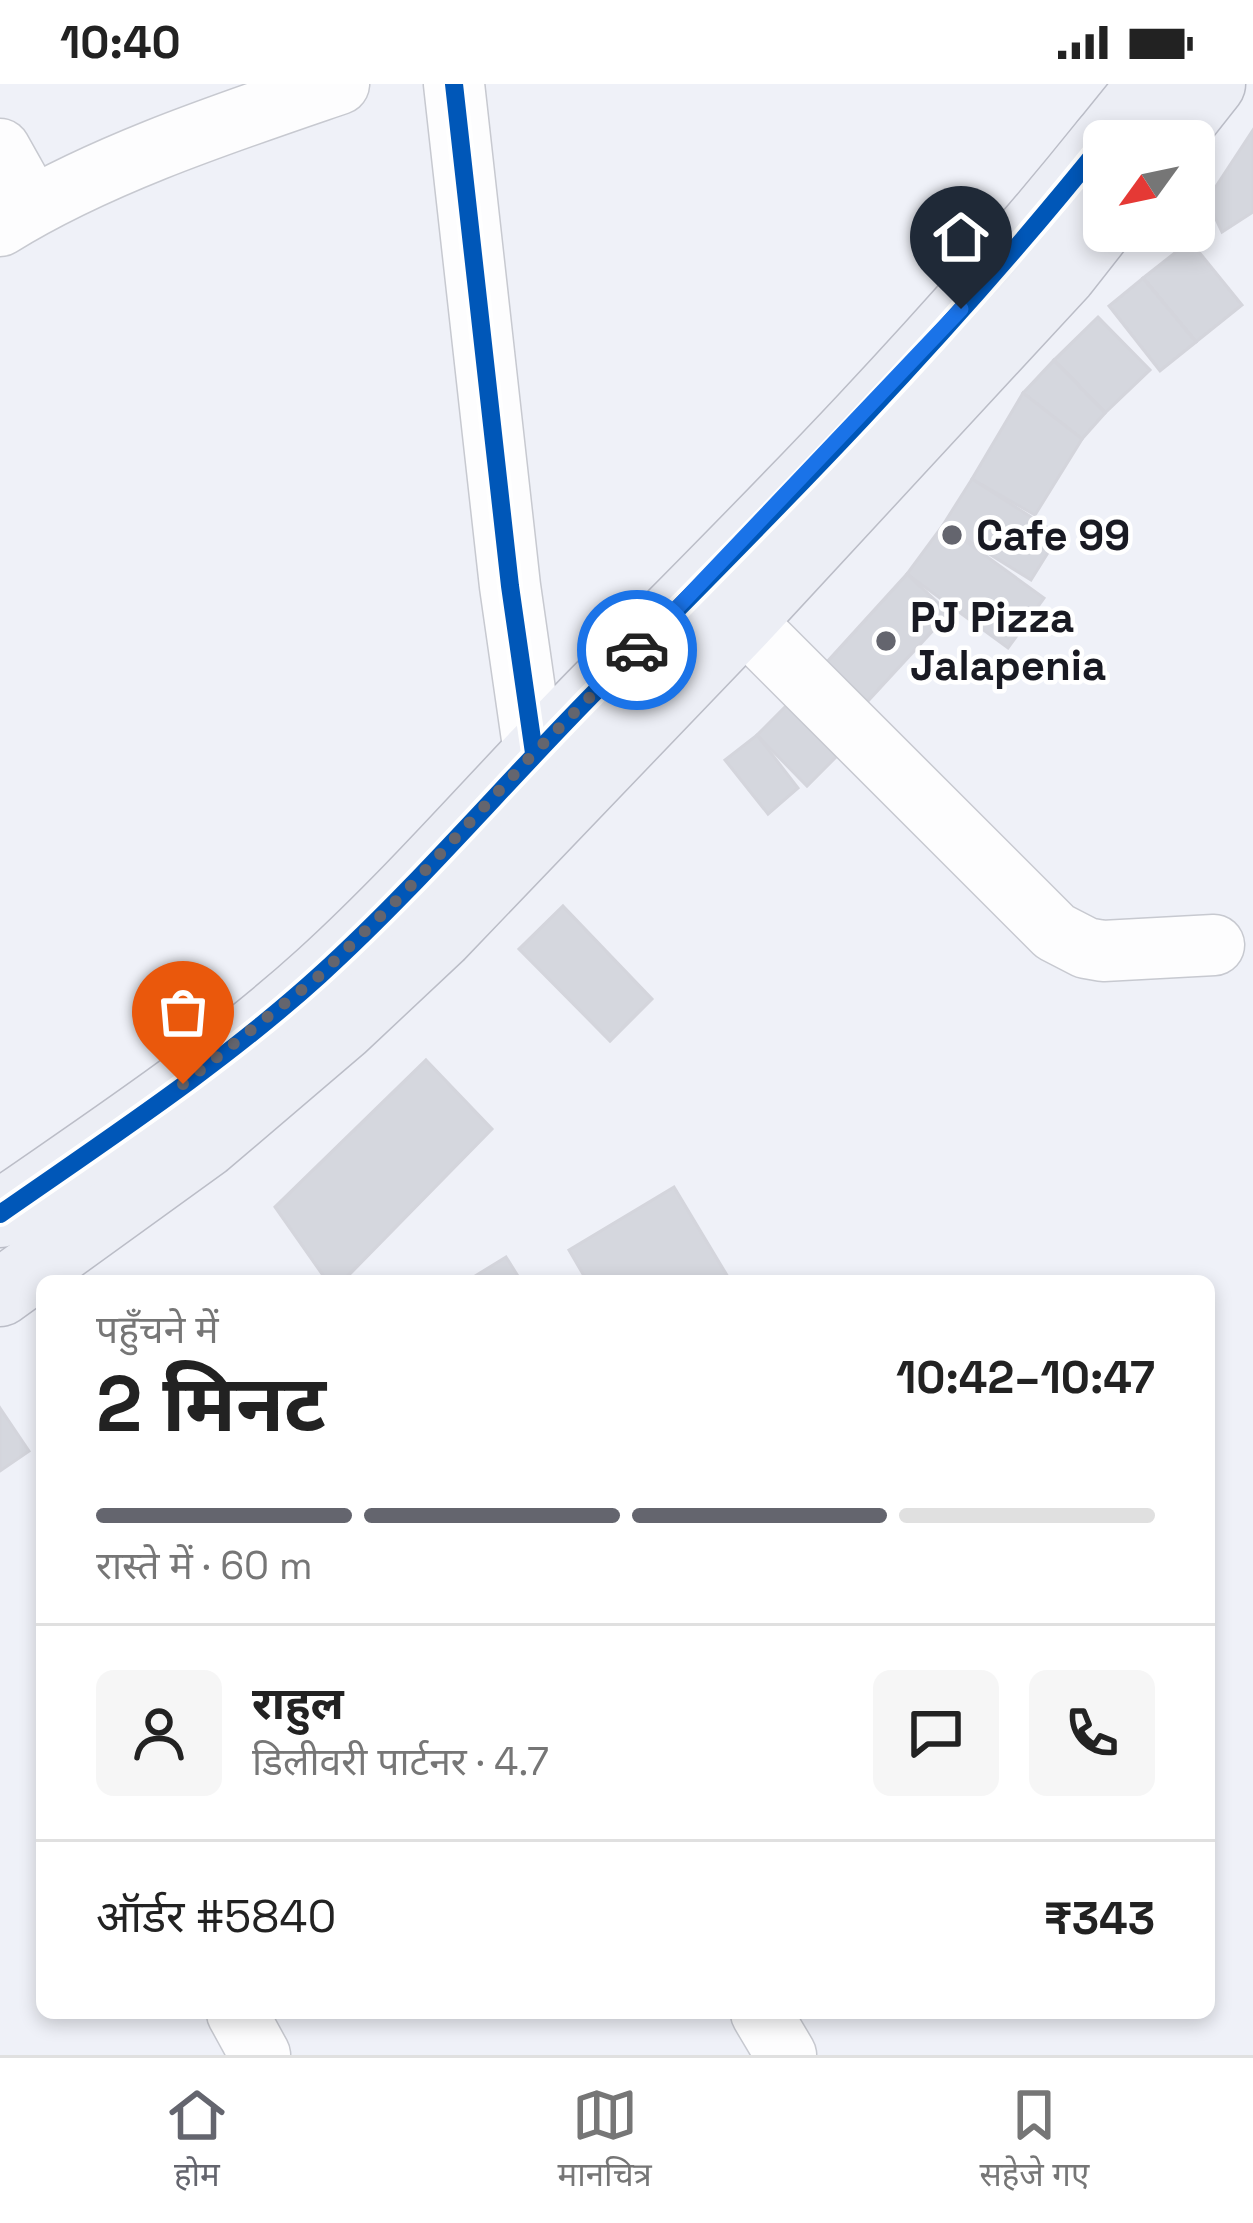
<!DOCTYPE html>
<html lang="hi">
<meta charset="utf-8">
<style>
:root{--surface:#fff;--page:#f6f6f6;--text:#222;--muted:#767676;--line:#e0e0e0;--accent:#64656e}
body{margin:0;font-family:"Space Grotesk","Noto Sans Devanagari",sans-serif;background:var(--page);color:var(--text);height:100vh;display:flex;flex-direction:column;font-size:45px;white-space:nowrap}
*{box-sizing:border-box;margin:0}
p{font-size:39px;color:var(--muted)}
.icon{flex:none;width:66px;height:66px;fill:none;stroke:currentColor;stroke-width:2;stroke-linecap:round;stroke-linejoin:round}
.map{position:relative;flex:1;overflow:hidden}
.drawer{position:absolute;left:36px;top:1191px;width:1179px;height:744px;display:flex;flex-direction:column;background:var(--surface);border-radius:18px;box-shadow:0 6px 18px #0003}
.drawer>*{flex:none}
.needle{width:78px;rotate:237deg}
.tools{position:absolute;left:1083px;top:36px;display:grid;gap:24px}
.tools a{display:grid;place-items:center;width:132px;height:132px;border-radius:18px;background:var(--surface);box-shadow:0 6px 18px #0003;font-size:60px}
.pin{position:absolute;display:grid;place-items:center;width:102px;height:102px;color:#fff;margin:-123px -51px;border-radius:50% 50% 50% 0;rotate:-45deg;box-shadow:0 0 12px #0007}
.pin .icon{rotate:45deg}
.courier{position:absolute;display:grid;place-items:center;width:120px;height:120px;margin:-60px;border:9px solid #1a73e8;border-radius:50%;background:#fff;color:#222;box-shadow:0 3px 15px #0007}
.overview em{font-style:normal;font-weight:700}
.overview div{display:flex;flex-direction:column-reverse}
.overview{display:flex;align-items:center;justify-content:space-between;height:204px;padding:0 60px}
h1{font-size:78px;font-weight:700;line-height:90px}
.bar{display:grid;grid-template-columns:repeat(4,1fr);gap:18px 12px;align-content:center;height:144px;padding:0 60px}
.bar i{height:15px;border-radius:9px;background:var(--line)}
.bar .active{background:var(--accent)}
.bar p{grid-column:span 4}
.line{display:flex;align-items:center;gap:30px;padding:0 60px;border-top:3px solid var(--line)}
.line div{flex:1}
.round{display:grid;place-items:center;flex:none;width:126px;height:126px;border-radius:18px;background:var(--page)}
.status{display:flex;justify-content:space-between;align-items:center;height:84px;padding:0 60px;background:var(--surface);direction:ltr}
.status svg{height:33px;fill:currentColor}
.tab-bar{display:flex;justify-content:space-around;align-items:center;height:168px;border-top:3px solid var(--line);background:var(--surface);font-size:33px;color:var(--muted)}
.tab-bar a{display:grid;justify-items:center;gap:6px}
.tab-bar .active{color:var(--accent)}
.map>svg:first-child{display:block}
.building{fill:#d5d7de;stroke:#d4d5dc;stroke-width:3}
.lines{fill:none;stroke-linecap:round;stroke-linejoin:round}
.minor-casing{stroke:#c7c9d0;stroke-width:63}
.highway-casing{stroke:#bbbdc7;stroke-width:69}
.minor{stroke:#fdfdfe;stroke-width:60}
.highway{stroke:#eceef5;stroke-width:66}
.cycleway-casing{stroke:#fff;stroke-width:26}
.cycleway{stroke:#0057b8;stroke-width:18}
.done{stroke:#64656e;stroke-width:12;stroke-dasharray:0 21.6}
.route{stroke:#1a73e8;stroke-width:15}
.poi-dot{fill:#64656e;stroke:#fff;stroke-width:4.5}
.labels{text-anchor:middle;stroke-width:9;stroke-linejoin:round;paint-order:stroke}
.poi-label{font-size:42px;font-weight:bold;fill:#191a23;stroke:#fff;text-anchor:start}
</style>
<div class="status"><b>10:40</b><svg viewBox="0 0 49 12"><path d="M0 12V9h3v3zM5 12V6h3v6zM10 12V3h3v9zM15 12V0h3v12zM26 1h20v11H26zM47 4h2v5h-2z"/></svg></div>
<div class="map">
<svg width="1253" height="1971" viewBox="0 0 1253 1971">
<rect width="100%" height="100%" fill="#eff1f8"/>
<!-- building -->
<g class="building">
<polygon points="1253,46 1253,128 1222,148 1207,116"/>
<polygon points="1190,157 1242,221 1196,258 1143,194"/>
<polygon points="1143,194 1196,258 1160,287 1109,222"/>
<polygon points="1098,233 1150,286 1105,329 1054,276"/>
<polygon points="1054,276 1105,329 1082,355 1023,309"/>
<polygon points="1023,309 1082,355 1035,431 972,395"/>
<polygon points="972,395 1059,451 1031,496 943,441"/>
<polygon points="943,441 1044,514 1008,564 907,490"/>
<polygon points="907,490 949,529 867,618 826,579"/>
<polygon points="794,614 844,665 807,702 757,651"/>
<polygon points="757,651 798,704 768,730 725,676"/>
<polygon points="563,822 652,915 610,957 519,865"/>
<polygon points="426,976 492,1045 343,1197 327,1197 275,1123"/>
<polygon points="674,1103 728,1193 720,1197 587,1197 569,1166"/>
<polygon points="506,1173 521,1197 467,1197"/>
<polygon points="0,1324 29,1367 0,1387"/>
</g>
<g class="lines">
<defs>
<g id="minor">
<polyline points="454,0 510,502 534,669"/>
<polyline points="0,65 32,122"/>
<path d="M0,142c100,-62 228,-104 339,-142"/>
<polyline points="743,536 1055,848 1086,864 1103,867 1214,861"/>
<polyline points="237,1929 260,1971"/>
<polyline points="761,1929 786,1971"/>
</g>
<g id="highway">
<polyline points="1105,57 1151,0"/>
<polyline points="1167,57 1212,0"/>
<path d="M0,1130c109,-76 222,-150 320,-239 101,-92 189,-197 285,-293 173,-173 346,-349 499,-540"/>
<polyline points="0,1209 206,1060 342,944 440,852 743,536 1064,189 1104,138"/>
</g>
</defs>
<!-- minor casing -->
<use href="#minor" class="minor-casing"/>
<!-- highway casing -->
<use href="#highway" class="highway-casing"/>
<!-- minor -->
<use href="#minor" class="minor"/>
<!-- highway -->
<use href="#highway" class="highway"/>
<defs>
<g id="cycleway">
<polyline points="454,0 510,502 534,669"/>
<path d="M0,1130c109,-76 222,-150 320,-239 101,-92 189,-197 285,-293 173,-173 346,-349 499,-540"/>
</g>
</defs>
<!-- cycleway casing -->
<use href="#cycleway" class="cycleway-casing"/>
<!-- cycleway -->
<use href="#cycleway" class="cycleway"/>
</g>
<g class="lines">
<!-- done -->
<polyline class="done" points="183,1000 319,892 404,809 534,669 637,566"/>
<!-- route -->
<polyline class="route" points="637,566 961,225"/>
</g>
<!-- markers -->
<g class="poi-dot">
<circle cx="952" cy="451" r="12"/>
<circle cx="886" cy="557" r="12"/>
</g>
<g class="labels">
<!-- poi labels -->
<g class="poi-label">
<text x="976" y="466">Cafe 99</text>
<text x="910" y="548">PJ Pizza<tspan x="910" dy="48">Jalapenia</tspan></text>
</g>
</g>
</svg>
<div class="tools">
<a><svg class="needle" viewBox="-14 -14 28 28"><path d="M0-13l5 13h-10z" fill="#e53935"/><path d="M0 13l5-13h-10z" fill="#767676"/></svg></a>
</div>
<div class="pin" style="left:183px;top:1000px;background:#ea580c"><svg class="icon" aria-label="bag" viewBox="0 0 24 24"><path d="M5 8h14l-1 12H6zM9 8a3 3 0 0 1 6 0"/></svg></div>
<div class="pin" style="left:961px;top:225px;background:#1f2937"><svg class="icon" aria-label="home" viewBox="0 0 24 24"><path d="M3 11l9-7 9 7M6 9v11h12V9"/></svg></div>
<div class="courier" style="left:637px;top:566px"><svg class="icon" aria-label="car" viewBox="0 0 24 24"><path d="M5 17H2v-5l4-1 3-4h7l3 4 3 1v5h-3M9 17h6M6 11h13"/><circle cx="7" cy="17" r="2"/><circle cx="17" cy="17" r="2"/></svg></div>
<section class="drawer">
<div class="overview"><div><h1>2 मिनट</h1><p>पहुँचने में</p></div><em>10:42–10:47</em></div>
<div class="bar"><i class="active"></i><i class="active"></i><i class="active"></i><i></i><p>रास्ते में · 60 m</p></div>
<div class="line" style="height:216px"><a class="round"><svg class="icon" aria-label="person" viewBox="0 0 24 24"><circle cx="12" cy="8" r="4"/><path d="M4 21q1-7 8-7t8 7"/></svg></a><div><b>राहुल</b><p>डिलीवरी पार्टनर · 4.7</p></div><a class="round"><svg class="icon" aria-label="chat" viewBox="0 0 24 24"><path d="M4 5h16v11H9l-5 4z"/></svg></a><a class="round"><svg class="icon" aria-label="phone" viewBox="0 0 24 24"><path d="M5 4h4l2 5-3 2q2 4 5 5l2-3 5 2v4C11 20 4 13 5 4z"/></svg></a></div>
<div class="line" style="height:156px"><div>ऑर्डर #5840</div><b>₹343</b></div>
</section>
</div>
<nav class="tab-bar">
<a class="active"><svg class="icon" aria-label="home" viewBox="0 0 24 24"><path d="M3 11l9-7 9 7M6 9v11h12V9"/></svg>होम</a>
<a><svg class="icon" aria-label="map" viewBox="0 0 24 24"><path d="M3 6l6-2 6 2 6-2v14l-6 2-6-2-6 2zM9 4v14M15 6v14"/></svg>मानचित्र</a>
<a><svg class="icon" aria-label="saved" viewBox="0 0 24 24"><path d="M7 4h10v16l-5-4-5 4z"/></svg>सहेजे गए</a>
</nav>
